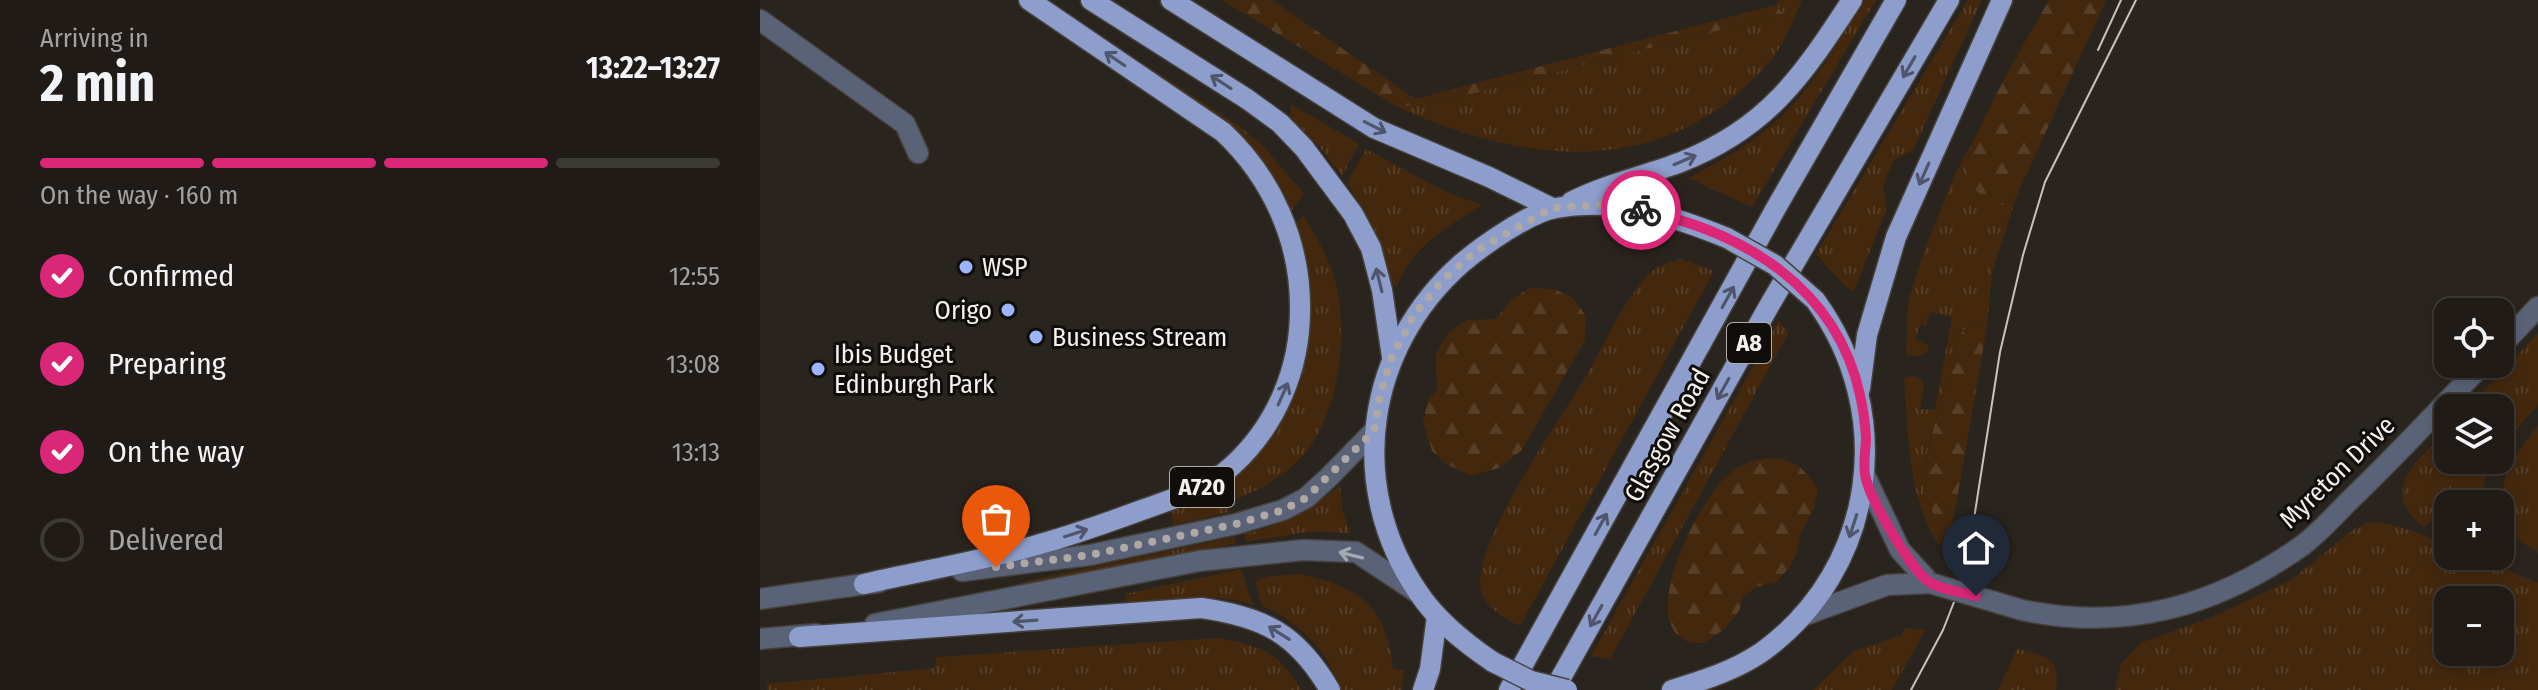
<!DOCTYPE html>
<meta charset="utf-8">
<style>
:root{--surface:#201b16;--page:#28241f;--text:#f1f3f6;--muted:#a2a1a1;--line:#3d3935;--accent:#db2777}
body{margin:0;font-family:"Fira Sans Condensed",sans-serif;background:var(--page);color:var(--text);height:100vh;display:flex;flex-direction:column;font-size:30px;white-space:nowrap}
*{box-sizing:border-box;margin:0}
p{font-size:26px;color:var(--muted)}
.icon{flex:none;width:44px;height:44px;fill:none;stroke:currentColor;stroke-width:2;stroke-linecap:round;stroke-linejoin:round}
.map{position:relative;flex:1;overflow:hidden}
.side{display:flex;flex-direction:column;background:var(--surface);width:760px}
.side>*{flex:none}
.buttons{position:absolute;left:1674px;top:298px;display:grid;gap:16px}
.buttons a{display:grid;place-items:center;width:80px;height:80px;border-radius:16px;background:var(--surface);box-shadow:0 4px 12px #0003,0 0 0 2px var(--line);font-size:40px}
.pin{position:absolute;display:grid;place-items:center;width:68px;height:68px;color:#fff;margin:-82px -34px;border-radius:50% 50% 50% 0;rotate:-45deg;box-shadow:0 0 8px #0007}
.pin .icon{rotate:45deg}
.courier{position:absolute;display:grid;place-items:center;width:80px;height:80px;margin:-40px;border:6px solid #db2777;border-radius:50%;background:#fff;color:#222;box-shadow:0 2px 10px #0007}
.head em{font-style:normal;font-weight:700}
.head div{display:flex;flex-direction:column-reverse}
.head{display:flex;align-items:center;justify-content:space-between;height:136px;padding:0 40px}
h1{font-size:52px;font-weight:700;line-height:60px}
.bar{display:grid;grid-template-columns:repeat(4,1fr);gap:12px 8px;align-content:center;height:96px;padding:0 40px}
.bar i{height:10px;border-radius:6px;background:var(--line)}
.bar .current{background:var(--accent)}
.bar p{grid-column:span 4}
ol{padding:0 40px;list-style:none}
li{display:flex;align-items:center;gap:24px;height:88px}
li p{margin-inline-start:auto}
li .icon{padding:8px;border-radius:50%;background:var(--accent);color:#fff;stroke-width:4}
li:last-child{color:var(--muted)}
li i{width:44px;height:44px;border:4px solid var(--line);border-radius:50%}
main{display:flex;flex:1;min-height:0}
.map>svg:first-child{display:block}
.grass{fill:url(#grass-tufts);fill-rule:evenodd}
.forest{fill:url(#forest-firs)}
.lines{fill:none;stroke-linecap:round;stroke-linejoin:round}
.minor-casing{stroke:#46413b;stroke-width:23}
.tertiary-casing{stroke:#46413b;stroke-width:23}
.primary-casing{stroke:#46413b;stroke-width:23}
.minor{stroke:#5a6278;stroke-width:20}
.tertiary{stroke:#5a6278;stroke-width:20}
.primary{stroke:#8e9ecc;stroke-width:20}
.tram{stroke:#c6c2bd;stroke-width:2}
.minor-bridge-casing{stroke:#46413b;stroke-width:23;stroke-linecap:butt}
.primary-bridge-casing{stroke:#46413b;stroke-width:23;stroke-linecap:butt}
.minor-bridge{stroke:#5a6278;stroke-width:20}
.primary-bridge{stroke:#8e9ecc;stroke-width:20}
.oneway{stroke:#4f566c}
.oneway2{stroke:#a8aab2}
.done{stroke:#aea9a5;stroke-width:8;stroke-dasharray:0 14.4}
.route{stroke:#db2777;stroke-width:10}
.poi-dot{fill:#9bb4fd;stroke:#100e0b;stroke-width:3}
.labels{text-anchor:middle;stroke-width:6;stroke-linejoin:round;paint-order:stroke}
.shield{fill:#100e0b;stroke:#b0ada9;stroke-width:2}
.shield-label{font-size:24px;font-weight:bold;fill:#f5f1ed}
.poi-label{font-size:26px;fill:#f5f1ed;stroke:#100e0b;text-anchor:start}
.street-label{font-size:26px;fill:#f5f1ed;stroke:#100e0b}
</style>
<main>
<section class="side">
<div class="head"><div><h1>2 min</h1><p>Arriving in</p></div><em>13:22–13:27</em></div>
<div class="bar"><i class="current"></i><i class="current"></i><i class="current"></i><i></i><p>On the way · 160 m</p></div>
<ol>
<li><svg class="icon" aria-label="check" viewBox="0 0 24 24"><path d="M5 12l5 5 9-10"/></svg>Confirmed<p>12:55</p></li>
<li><svg class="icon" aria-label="check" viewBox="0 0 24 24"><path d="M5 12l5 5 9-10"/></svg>Preparing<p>13:08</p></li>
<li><svg class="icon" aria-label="check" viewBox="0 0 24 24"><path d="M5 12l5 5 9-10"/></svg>On the way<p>13:13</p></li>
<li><i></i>Delivered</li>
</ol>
</section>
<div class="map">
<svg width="1778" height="690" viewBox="0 0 1778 690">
<defs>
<pattern id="grass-tufts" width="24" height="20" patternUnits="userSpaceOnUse" patternTransform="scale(2)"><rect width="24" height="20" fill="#43280e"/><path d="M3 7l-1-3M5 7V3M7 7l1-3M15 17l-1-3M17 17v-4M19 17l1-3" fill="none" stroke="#563d26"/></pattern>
<pattern id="forest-firs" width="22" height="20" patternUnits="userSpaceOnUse" patternTransform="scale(2)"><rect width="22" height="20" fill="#43280e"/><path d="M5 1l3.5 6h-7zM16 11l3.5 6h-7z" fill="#563d26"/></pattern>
</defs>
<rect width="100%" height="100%" fill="#2a241e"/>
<!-- grass -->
<g class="grass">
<path d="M1019,0h23c-9,19 -17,44 -31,60 -101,121 -245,107 -375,46h28l358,-92 -6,-9z"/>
<path d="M1104,0h12l-124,207 -64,-29c36,-18 69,-37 98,-66 32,-32 54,-74 78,-112z"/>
<polygon points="1208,0 1222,0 1153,150 1134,160 1123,185 1127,209 1094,291 1086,287 1056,254"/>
<polygon points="375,58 479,126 503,146 544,194 527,216 452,115"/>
<polygon points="531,104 599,144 582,176 558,145 530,118"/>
<path d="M1221,126l-14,32 40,48 10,-11 -25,77 -5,55 -12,-5 -19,15c-4,21 -8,42 -14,62 -9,31 -21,60 -16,93 2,14 12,27 20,39l-6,16c-33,-49 -31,-111 -36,-168l9,-3 9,4 2,6 -4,23 15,1 17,-93 -22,-5 -4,14 -5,-2 -6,15 14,7 -1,5 -9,5 -13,-1 2,-53 16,-51 30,-75z"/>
<path d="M606,149l80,43 36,13c-33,20 -71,43 -85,81l-4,-1c-6,-10 -6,-20 -10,-31 -8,-26 -23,-49 -36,-72z"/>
<path d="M544,216c9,15 19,32 26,49 20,52 13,137 -21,183 -19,25 -45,40 -74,52l-10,-17 64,-88 3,-168z"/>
<path d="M921,259l33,12 -194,355c-18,-9 -39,-20 -40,-42 -2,-49 81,-166 108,-211 19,-34 34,-70 61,-99 7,-8 21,-12 32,-15z"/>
<polygon points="1019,320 1028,334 850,659 831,656"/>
<polygon points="1778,333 1778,404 1740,449 1740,408 1708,408"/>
<path d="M1778,426v127l-29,-20c-13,-53 -4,-66 29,-107z"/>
<path d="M1688,429v31h46l-10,23 -3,21h-33v23l-16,-7 -8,7c-48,-37 -5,-66 24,-98z"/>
<path d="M580,485l2,23 8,25 -43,-1 -61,10 -2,-8c41,-10 64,-22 96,-49z"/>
<polygon points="454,491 467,504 469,512 414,525 411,512 435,503"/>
<path d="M1610,522c29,2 52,12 78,23v11h26l64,27v107h-423l6,-26 20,-21 71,-26 79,-37 63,-51zM1688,600h52v52h-52z"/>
<polygon points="475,537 476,543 269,588 235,592 266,581"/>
<path d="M481,569l12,36c-40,-14 -85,-6 -126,-1l-2,-10z"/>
<path d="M540,574c58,12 88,33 93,95l11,1 -2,20h-60c-19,-44 -38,-63 -80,-85l-7,-24 15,-5z"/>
<polygon points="1145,628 1165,630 1132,690 1053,690 1094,651 1142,635"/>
<path d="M458,638c41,7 62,14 83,52h-534v-6l168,-16 1,-11z"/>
<path d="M1257,649c27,6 44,8 39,41h-58z"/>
</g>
<!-- forest -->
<g class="forest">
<polygon points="462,0 512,0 655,99 1016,5 1023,14 664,106 636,106"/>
<path d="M1289,0h57l-89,195 -10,11c-19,-5 -35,-13 -40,-33 -6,-25 66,-144 82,-173z"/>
<polygon points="770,288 794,289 813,298 826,316 825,340 762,450 739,468 711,476 686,464 672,451 663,422 668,400 677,390 676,354 689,332 707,320 736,319 752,299"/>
<path d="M1216,322l11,5 -36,207c-44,-33 -21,-93 -9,-135 6,-20 10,-41 14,-62z"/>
<path d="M1009,458c28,1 33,9 49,31l-5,21 -13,24 -2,16 -7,15 -14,17 -21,5 -13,10 -4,14 -16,19 -19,13c-5,0 -14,0 -18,-2 -50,-24 16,-146 44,-168 13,-10 23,-13 39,-15z"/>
</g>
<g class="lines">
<defs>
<g id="minor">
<polyline points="0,20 145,124 158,153"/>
<polyline points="1740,347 1778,307"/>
<polyline points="1105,476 1140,550 1170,583"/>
<path d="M1262,610c104,22 195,-4 281,-65 17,-13 33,-31 48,-46 46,-44 88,-90 132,-135"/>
<polyline points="1042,616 1127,585 1170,583"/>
</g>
<g id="tertiary">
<polyline points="202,571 330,555 476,524 523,510 546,498 568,478 614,431"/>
<polyline points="0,599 119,582"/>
<polyline points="115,624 439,561 543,550 596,552 658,593"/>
<polyline points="0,639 56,634"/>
</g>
<g id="primary">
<polyline points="331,0 487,99 520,123 544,148 593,214 611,248 622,290 632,357"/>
<polyline points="411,0 614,128 729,177 792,208"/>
<path d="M811,202c35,-18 74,-26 110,-40 87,-34 122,-87 171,-162"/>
<polyline points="1100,389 1107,335 1136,237 1242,0"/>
<path d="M104,584c61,-14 124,-24 183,-42 31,-9 62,-20 92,-31 33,-12 67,-21 93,-45 44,-40 68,-97 68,-156 1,-68 -28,-132 -77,-178l-194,-132"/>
<path d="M39,637l402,-29c64,9 96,26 129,82"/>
<path d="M733,662c-28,-19 -56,-41 -75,-70 -73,-107 -52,-245 44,-329 20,-17 68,-51 94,-55 59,-11 117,8 171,30"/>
<polyline points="663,690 670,669 677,616"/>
<polyline points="749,690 1016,208 1136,0"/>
<polyline points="794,690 1009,306 1189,0"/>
<path d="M912,690c32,-10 62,-19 90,-38 115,-83 135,-240 53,-352"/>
</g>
</defs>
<!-- minor casing -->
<use href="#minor" class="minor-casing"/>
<!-- tertiary casing -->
<use href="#tertiary" class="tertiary-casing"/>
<!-- primary casing -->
<use href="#primary" class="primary-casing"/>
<!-- minor -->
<use href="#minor" class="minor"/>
<!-- tertiary -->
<use href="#tertiary" class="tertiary"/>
<!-- primary -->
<use href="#primary" class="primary"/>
<!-- tram -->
<g class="tram">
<polyline points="1338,50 1361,0"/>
<polyline points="1151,690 1183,630 1196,597 1209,551 1240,352 1263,255 1285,182 1376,0"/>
</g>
<defs>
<polyline id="minor-bridge" points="1170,583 1262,610"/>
<g id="primary-bridge">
<polyline points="967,238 1015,265 1055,300"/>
<polyline points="733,662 771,681 807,690"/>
</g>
</defs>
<!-- minor-bridge casing -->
<use href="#minor-bridge" class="minor-bridge-casing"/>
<!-- primary-bridge casing -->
<use href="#primary-bridge" class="primary-bridge-casing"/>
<!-- minor-bridge -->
<use href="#minor-bridge" class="minor-bridge"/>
<!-- primary-bridge -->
<use href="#primary-bridge" class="primary-bridge"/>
</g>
<!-- one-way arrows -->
<defs><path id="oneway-shaft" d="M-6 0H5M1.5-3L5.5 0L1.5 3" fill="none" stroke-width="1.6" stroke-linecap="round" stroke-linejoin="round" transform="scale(2)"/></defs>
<g class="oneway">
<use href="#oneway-shaft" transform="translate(355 59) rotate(-146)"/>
<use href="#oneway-shaft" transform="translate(1149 67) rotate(120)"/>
<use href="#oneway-shaft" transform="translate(461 82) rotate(-147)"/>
<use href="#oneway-shaft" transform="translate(615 127) rotate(27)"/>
<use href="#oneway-shaft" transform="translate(925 160) rotate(-23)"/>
<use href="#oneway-shaft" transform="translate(1164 174) rotate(114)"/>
<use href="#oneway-shaft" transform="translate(619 280) rotate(-104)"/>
<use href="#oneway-shaft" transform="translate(968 297) rotate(-61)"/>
<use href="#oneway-shaft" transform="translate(963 389) rotate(119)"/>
<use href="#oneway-shaft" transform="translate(523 394) rotate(-66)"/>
<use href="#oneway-shaft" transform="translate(841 524) rotate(-61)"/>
<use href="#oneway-shaft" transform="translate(1093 526) rotate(108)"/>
<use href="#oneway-shaft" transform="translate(316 533) rotate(-18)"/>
<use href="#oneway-shaft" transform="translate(836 616) rotate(119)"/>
<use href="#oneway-shaft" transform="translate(265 621) rotate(176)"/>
<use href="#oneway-shaft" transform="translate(519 633) rotate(-148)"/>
</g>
<use class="oneway2" href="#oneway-shaft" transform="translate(591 555) rotate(-166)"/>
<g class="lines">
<!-- done -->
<polyline class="done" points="236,567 330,555 476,524 523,510 546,498 614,431 620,395 632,357 654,315 682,281 716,251 792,208 842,205 881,210"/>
<!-- route -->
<path class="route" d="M881,210c102,22 195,76 219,185 3,13 5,28 6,42 0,12 -3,25 -1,37 2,21 46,96 64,108 12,8 33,10 47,14"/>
</g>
<!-- markers -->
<g class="poi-dot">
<circle cx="206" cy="267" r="8"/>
<circle cx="248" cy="310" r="8"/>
<circle cx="276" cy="337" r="8"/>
<circle cx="58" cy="369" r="8"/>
</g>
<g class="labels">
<!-- shield labels -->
<g class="shield">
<rect x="967" y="323" width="44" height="40" rx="6"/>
<rect x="410" y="467" width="64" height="40" rx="6"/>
</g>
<g class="shield-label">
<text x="989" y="351">A8</text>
<text x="442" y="495">A720</text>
</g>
<!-- poi labels -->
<g class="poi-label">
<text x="222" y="276">WSP</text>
<text x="232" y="319" text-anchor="end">Origo</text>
<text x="292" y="346">Business Stream</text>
<text x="74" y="363">Ibis Budget<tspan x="74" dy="30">Edinburgh Park</tspan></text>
</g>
<!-- street labels -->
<g class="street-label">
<text transform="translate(907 435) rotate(-61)" y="9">Glasgow Road</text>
<text transform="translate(1577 472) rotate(-44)" y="9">Myreton Drive</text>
</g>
</g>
</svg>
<div class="buttons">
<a><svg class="icon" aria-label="locate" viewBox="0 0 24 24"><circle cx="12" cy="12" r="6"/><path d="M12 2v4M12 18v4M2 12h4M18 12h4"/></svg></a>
<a><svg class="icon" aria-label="layers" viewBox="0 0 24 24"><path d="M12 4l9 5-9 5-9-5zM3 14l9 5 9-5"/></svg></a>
<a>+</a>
<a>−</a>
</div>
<div class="pin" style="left:236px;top:567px;background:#ea580c"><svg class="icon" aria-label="bag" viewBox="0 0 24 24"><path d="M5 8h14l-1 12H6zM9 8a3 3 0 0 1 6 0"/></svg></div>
<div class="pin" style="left:1216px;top:596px;background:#1f2937"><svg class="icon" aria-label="home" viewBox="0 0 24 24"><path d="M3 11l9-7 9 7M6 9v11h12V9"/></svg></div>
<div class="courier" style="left:881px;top:210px"><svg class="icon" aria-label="bike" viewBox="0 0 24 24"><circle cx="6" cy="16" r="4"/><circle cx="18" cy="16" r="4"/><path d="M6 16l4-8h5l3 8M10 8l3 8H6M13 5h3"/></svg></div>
</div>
</main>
